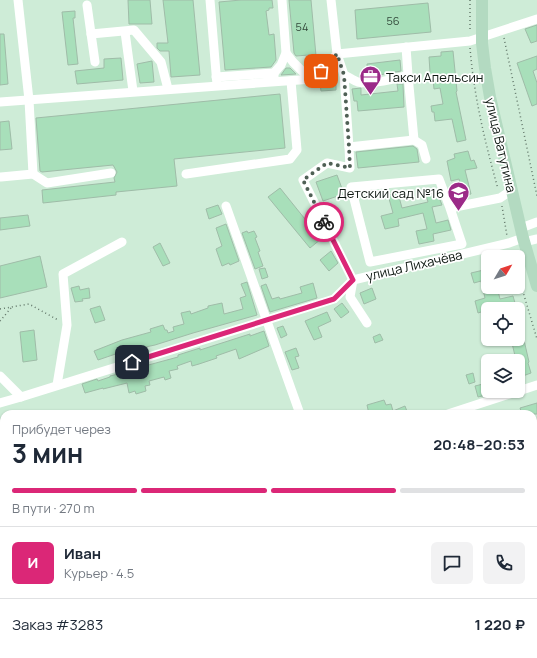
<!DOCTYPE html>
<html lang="ru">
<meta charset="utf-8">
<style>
:root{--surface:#fff;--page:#f2f2f3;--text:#1f2937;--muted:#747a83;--line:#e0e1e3;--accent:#db2777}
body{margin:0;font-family:Manrope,sans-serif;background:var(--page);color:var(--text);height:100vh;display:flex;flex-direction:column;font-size:15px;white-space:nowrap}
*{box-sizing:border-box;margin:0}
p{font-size:13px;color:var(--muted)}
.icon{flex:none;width:22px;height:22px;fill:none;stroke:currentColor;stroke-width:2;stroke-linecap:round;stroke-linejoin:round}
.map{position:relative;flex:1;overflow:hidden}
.details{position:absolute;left:0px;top:410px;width:537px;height:248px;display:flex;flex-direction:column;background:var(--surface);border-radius:12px 12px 0 0;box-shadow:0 1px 3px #0004}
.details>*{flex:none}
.needle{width:26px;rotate:51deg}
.buttons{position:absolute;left:481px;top:250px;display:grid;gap:8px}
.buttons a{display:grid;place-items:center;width:44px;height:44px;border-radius:6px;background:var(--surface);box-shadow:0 1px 3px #0004;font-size:20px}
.pin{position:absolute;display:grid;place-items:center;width:34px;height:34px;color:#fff;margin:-17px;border-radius:8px;box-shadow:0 2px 6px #0006}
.courier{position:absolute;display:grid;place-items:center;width:40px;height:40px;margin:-20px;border:3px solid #db2777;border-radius:50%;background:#fff;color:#222;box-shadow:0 1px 5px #0007}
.summary em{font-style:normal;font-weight:700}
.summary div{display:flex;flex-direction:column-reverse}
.summary{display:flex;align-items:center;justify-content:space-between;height:68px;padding:0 12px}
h1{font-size:26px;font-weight:700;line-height:30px}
.bar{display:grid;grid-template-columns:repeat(4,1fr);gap:6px 4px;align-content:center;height:48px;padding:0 12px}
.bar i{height:5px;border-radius:3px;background:var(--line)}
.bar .current{background:var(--accent)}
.bar p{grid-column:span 4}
.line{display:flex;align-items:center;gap:10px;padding:0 12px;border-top:1px solid var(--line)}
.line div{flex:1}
.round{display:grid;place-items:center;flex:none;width:42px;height:42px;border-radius:6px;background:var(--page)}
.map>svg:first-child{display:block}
.building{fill:#a8dfba;stroke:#9fbca8}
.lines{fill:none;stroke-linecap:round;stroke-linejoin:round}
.path{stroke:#64786b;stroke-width:1.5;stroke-dasharray:1 3;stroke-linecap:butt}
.minor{stroke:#fff;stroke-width:9}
.major{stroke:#b3dac1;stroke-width:12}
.done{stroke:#4f6055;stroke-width:4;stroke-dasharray:0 7.2}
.route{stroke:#db2777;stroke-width:5}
.labels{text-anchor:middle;stroke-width:3.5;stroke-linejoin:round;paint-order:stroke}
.number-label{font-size:11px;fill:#32483a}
.poi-label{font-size:13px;fill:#0b150f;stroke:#fff;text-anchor:start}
.street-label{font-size:13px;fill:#0b150f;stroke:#fff}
</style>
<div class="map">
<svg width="537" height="658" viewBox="0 0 537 658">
<rect width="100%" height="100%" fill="#ceecd7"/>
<!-- building -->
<g class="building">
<polygon points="128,0 150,0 152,24 129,24"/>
<polygon points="163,0 193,0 200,75 171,77 169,51 160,51 157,48 157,43 168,43"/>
<polygon points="241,0 272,0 273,8 269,8 269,10 266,11 269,35 274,34 276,60 271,67 225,70 219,2"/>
<polygon points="289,0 311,0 317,67 310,67 309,55 296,56 294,53"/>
<polygon points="428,3 431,32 357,39 355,10"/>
<polygon points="75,11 75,18 73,18 78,64 68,65 62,12"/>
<polygon points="537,25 537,41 531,43 525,29"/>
<polygon points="0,34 4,34 8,84 0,85"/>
<polygon points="453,51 457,91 456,92 466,140 457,142 452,119 435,121 434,112 432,112 431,106 443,104 440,88 434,89 433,79 429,80 428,73 430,72 429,57 441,56 441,52"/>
<polygon points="537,56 537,69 533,71 537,83 537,104 532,106 517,63"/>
<polygon points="121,58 123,80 77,84 75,71 104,68 104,59"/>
<polygon points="400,60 401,71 368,77 367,64"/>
<polygon points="152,61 154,82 140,83 137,64"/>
<polygon points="286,68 290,68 296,74 281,75"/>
<polygon points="336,82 336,90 321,91 320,83"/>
<polygon points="397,84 403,84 404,107 358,111 357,101 354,101 352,89 361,88 361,95 398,91"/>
<polygon points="280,94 285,148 174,159 177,186 116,192 116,195 43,203 42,190 115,182 114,178 117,172 113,165 42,172 40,171 36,118"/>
<polygon points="9,121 12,149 0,150 0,122"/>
<polygon points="413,146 417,149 419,162 358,168 356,152"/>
<polygon points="468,151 471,161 474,160 477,168 465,170 471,194 463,196 459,179 451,181 447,161 455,158 454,154"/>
<polygon points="337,175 344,194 323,201 316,182"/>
<polygon points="280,188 321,239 310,248 268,197"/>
<polygon points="437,192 442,205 432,207 436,223 448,220 451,230 433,234 434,241 419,244 416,231 427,229 423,213 398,219 399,226 385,229 381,216 393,213 388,195 398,193 402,208 428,202 426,195"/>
<polygon points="218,205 222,214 209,219 206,209"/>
<polygon points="28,215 30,226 0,230 0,218"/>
<polygon points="226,224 239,261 230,265 229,263 222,266 216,249 222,246 216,228"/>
<polygon points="247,231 248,233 254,231 257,237 255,238 260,251 258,252 263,266 255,269 242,233"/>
<polygon points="160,243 170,263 163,266 153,247"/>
<polygon points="331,251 338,263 329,271 320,260"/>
<polygon points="40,256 47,287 0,298 0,266"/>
<polygon points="265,268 268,277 262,279 259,269"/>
<polygon points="488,269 488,287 497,287 500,299 513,296 515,303 502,306 503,309 484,309 484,311 478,313 475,301 485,298 481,281 474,283 471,273"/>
<polygon points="247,282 257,315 193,333 155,345 136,349 136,347 98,360 94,351 122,340 151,332 150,329 163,325 165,330 167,330 168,333 174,331 173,327 184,324 181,313 190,311 191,314 208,308 208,306 222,303 224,314 243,309 240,298 246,296 241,284"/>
<polygon points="313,283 317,298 270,312 261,286 266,284 272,299 279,297 280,299 302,293 300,287"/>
<polygon points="79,286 80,290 89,288 90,298 82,299 83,301 75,302 71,288"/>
<polygon points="372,288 376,299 364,304 360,293"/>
<polygon points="342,303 349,312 341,318 334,309"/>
<polygon points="100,306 105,320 95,323 90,309"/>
<polygon points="327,312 331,321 318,327 322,337 314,340 305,321"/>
<polygon points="283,326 287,335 281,338 277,328"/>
<polygon points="518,327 521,327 529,362 528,363 531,373 520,377 518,371 518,359 516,360 511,339 518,339"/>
<polygon points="34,330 37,360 23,362 20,332"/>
<polygon points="264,331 269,346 239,359 236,349 216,356 217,358 199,364 192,366 191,361 177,366 178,369 169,371 171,378 165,380 164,377 149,381 150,385 145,386 146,391 136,394 135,391 129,393 127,383 103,389 103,388 85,393 82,384 97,379 98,381 110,377 110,376 130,371 130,370 178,357 178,355 200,348 200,350 250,334 250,336"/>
<polygon points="380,334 383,340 375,343 373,337"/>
<polygon points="296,348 299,356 295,357 299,368 292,370 285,352"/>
<polygon points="473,373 475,382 469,384 466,375"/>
<polygon points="483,384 486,395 478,397 475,386"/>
<polygon points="384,400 386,405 391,404 393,411 405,406 408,414 369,414 367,405"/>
<polygon points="537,403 537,414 530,414 530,412 522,414 520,408"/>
</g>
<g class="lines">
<!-- path -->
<g class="path">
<polyline points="470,0 470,32"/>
<polyline points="504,38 537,196"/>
<path d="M470,48c4,49 15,94 28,141"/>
<polyline points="502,206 507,236"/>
<polyline points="511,251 513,257"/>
<polyline points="518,275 537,339"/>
<polyline points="0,309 29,304 58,320"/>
<polyline points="0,321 11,308"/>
</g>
<!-- minor -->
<g class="minor">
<polyline points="18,0 29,100 33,174"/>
<polyline points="210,0 217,85"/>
<polyline points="87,5 95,62"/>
<polyline points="125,32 133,91"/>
<polyline points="91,34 134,30 161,62 168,89"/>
<polyline points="406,47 408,75"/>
<polyline points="286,53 293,62 310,79"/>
<polyline points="274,73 281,65 286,53 282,0"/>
<polyline points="344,75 349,147"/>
<polyline points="216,77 274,73 274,78"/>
<polyline points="0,102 313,79 337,54 331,0"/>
<path d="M414,140l-6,-65c-12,4 -37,10 -50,7 -4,-1 -9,-5 -14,-7l-7,-21 133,-13 67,-22"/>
<polyline points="186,174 290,159 297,150 291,81"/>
<polyline points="1,177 33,174 47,183 111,173"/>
<polyline points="226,206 300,414"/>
<polyline points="450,208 462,244 370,262 351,187 439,179 450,208 500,198 512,190"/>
<polyline points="521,228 537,222"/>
<polyline points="524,242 537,239"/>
<polyline points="367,323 350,297 353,280 303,180 327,163 350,168 349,147 414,140 422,145 426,159"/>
<polyline points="0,376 21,397 334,299 353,280 509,243 523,238"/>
<polyline points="57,385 67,325 63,274 122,242"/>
<polyline points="0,403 21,397"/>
<polyline points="448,414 537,385"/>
<polyline points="0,537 4,536"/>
<polyline points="113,654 113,658"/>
<polyline points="305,654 306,658"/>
</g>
<!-- major -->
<polyline class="major" points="482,0 482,43 485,68 490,97 523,238 537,286"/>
</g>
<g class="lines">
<!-- done -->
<polyline class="done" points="321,71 337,54 344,75 349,147 350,168 327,163 303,180 324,222"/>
<!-- route -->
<polyline class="route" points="132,362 334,299 353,280 324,222"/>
</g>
<!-- icons -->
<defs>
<symbol id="office-pin" viewBox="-11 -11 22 30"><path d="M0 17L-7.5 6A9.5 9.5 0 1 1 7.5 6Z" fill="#9b2a88" stroke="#fff"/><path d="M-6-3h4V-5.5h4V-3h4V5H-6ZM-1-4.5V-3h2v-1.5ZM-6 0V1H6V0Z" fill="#fff"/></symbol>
<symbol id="school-pin" viewBox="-11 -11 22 30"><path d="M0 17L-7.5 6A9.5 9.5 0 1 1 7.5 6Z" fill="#9b2a88" stroke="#fff"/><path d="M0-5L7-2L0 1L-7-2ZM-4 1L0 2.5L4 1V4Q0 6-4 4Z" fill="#fff"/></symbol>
</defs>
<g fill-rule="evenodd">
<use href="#office-pin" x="358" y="64" width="25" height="34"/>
<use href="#school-pin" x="446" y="180" width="25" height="34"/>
</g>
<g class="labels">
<!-- number labels -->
<g class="number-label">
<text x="393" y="25">56</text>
<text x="302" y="31">54</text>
</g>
<!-- poi labels -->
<g class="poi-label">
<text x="386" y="82">Такси Апельсин</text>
<text x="444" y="198" text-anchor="end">Детский сад №16</text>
</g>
<!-- street labels -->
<g class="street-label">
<text transform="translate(501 145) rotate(77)" y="5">улица Ватутина</text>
<text transform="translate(414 265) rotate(-13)" y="5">улица Лихачёва</text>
</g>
</g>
</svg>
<div class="buttons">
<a><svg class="needle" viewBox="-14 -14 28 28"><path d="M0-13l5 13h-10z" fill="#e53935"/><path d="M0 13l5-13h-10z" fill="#747a83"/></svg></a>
<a><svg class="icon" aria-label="locate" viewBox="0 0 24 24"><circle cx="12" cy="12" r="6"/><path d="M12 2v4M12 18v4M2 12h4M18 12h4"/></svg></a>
<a><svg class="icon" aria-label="layers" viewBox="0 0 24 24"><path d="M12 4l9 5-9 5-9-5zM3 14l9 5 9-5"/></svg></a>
</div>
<div class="pin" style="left:321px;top:71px;background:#ea580c"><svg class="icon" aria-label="bag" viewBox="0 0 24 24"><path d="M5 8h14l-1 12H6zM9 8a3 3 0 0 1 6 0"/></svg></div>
<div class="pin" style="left:132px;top:362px;background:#1f2937"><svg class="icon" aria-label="home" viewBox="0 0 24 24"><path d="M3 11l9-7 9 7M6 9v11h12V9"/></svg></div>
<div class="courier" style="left:324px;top:222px"><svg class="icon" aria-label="bike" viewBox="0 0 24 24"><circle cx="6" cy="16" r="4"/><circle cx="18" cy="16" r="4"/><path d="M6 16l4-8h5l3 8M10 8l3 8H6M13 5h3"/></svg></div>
<section class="details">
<div class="summary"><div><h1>3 мин</h1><p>Прибудет через</p></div><em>20:48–20:53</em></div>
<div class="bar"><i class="current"></i><i class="current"></i><i class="current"></i><i></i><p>В пути · 270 m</p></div>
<div class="line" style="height:72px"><b class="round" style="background:var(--accent);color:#fff">И</b><div><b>Иван</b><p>Курьер · 4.5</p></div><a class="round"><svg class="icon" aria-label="chat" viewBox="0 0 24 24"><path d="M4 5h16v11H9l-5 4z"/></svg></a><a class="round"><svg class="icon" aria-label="phone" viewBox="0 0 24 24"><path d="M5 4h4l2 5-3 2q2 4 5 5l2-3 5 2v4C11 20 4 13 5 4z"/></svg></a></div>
<div class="line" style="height:52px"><div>Заказ #3283</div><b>1 220 ₽</b></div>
</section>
</div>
